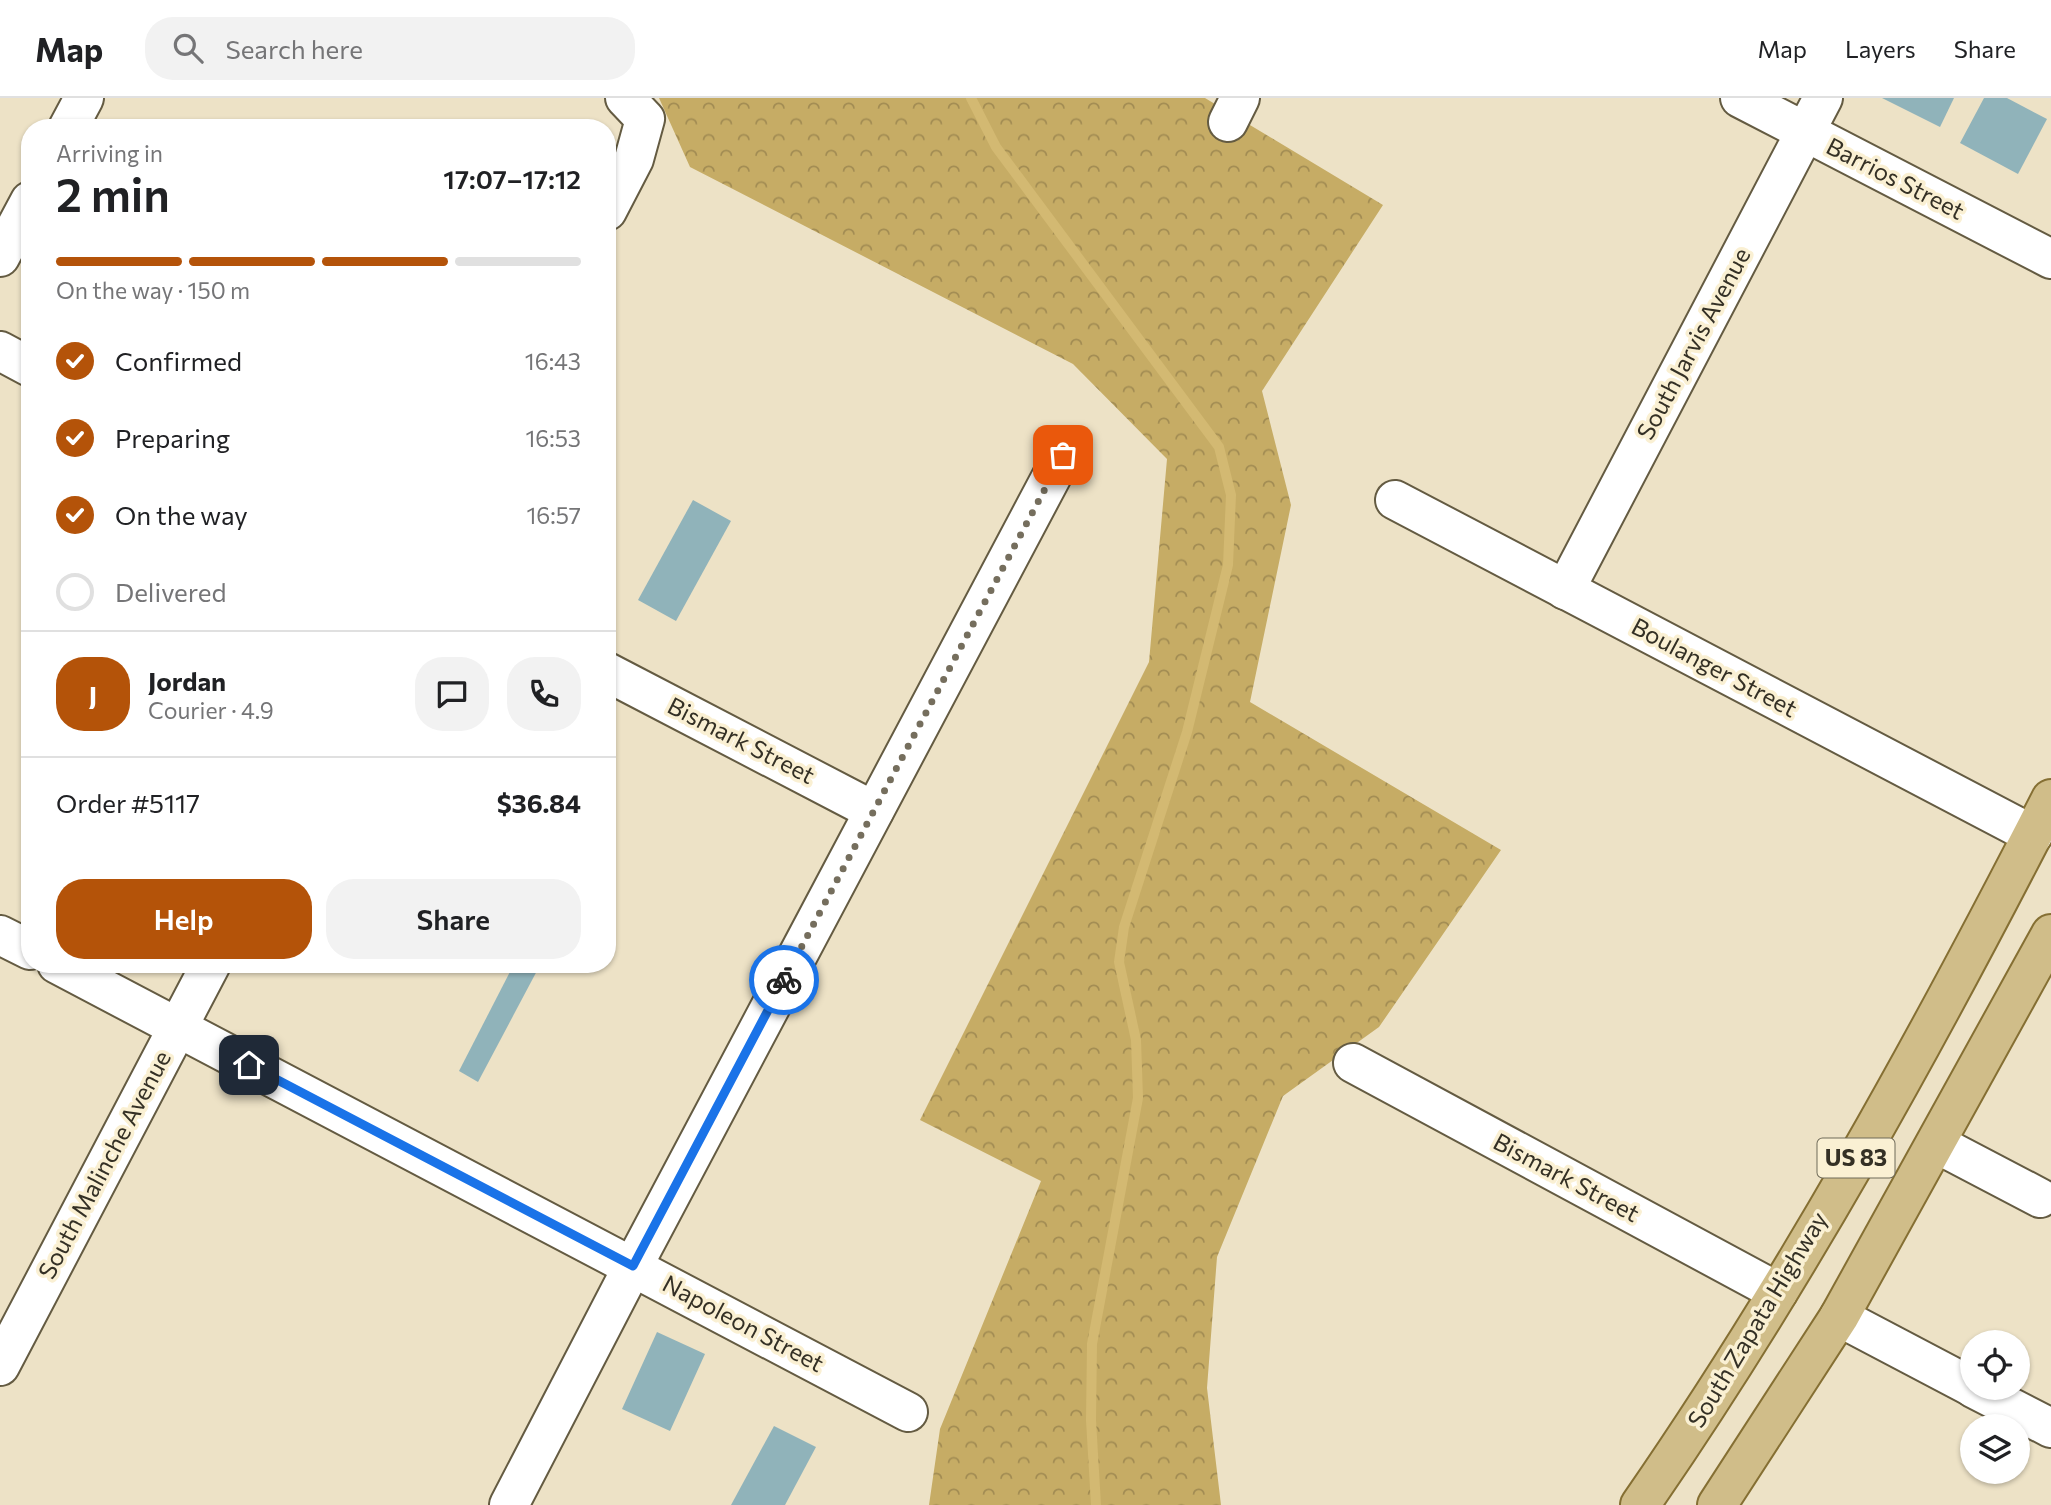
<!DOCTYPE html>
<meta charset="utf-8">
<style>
:root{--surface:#fff;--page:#f2f2f2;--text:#202124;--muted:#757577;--line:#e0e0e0;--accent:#b45309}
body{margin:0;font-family:Commissioner,sans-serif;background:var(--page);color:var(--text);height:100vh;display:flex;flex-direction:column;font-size:26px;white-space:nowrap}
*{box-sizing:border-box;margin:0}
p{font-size:23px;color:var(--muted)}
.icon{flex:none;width:38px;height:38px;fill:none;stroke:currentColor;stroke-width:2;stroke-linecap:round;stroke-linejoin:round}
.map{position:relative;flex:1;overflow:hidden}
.details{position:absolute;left:21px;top:21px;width:595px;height:854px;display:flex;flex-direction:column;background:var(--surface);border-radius:28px;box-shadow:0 2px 5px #0004}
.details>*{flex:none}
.fabs{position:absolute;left:1960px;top:1232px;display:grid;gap:14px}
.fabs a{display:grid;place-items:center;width:70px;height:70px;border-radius:50%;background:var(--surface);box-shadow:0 2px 5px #0004;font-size:35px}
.pin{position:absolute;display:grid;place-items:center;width:60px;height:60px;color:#fff;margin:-30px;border-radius:14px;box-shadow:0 4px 10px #0006}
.courier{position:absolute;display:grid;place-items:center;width:70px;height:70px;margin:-35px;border:5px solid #1a73e8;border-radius:50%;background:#fff;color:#222;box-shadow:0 2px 9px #0007}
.overview em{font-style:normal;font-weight:600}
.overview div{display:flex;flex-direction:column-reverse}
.overview{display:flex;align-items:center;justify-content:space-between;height:119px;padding:0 35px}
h1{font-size:46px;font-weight:600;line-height:52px}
.bar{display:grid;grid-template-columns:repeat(4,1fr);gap:10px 7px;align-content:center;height:84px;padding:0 35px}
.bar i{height:9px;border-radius:5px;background:var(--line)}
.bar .on{background:var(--accent)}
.bar p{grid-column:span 4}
.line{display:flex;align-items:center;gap:18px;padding:0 35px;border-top:2px solid var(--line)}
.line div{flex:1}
.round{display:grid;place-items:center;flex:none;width:74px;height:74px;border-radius:28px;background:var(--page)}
ol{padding:0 35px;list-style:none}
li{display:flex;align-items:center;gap:21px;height:77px}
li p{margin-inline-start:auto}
li .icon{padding:7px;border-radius:50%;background:var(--accent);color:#fff;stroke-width:4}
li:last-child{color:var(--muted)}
li i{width:38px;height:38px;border:4px solid var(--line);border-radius:50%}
.action{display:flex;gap:14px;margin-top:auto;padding:14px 35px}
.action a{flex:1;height:80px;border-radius:28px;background:var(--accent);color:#fff;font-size:28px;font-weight:600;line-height:80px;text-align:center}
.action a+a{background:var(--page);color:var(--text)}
header{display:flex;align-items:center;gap:42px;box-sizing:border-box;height:98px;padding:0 35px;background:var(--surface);border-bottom:2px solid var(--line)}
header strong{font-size:33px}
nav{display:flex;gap:38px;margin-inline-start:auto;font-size:24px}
.search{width:490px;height:63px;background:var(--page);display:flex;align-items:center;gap:18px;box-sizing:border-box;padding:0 24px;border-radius:28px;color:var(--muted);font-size:26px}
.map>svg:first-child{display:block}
.forest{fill:url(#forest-crowns)}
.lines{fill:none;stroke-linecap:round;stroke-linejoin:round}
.stream{stroke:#d3b972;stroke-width:10}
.building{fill:#90b3ba}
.minor-casing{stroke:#645b42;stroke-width:42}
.major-casing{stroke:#856f33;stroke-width:42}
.minor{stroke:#fff;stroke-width:38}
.major{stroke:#d0bd89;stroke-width:38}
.done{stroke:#756e5d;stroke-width:7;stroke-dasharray:0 12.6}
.route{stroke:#1a73e8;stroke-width:9}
.labels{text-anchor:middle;stroke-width:7;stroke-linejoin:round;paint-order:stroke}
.shield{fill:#faf0d3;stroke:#6f6a59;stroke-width:2}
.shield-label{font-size:23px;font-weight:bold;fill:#343025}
.street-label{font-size:24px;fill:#343025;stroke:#faf0d3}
</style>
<header>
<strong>Map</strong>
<div class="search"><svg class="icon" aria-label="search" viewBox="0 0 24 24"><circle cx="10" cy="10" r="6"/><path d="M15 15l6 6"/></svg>Search here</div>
<nav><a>Map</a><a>Layers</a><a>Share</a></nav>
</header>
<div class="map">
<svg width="2051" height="1407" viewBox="0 0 2051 1407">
<defs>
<pattern id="forest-crowns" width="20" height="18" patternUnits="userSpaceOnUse" patternTransform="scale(1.75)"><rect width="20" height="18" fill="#c6ac65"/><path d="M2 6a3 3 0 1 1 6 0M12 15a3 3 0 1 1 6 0" fill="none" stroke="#a28c53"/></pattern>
</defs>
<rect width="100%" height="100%" fill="#ede2c6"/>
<!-- forest -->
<polygon class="forest" points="659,0 1205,0 1383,107 1262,293 1291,407 1250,604 1501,752 1379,929 1283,998 1217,1159 1207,1290 1221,1407 929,1407 940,1331 1041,1083 920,1022 1149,564 1167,361 1073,266 690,69"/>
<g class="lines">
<!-- stream -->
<polyline class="stream" points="971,0 996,49 1219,349 1231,397 1228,467 1187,634 1124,829 1119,864 1136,942 1138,1000 1092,1246 1091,1322 1096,1407"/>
</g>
<!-- building -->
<g class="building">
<polygon points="1882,0 1954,0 1940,29"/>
<polygon points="1984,0 2007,0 2047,21 2018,76 1960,45"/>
<polygon points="693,402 731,423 676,523 638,502"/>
<polygon points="514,866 539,869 478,984 459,973"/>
<polygon points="657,1234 705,1256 670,1333 622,1311"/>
<polygon points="774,1328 816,1349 785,1407 731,1407"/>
</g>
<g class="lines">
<defs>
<g id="minor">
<polyline points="1740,0 2051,161"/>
<polyline points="1228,24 1240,0"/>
<polyline points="68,30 84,0"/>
<polyline points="607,113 634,61 645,21 625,0"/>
<polyline points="0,159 30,103"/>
<polyline points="0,253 30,269"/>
<polyline points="1395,402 2033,737"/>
<polyline points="1565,492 1823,0"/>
<polyline points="607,574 874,713"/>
<polyline points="0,837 30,852"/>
<polyline points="57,866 908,1314"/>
<polyline points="1353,965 1778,1194"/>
<polyline points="1937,1046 2040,1100"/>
<polyline points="1839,1219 1972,1289"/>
<polyline points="0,1268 211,866"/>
<polyline points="1973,1290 2051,1330"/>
<polyline points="509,1407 633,1168 1063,357"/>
</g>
<g id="major">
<path d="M1640,1407c155,-224 287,-464 411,-706"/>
<polyline points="1717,1407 1839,1219 2051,836"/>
</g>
</defs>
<!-- minor casing -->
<use href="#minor" class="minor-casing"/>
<!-- major casing -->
<use href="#major" class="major-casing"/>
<!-- minor -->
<use href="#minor" class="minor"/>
<!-- major -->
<use href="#major" class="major"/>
</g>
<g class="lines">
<!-- done -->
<polyline class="done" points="784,882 1063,357"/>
<!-- route -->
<polyline class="route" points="249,967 633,1168 784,882"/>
</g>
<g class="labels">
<!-- shield labels -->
<rect class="shield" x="1817.5" y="1040.5" width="77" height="39" rx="5"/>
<g class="shield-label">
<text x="1856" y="1068">US 83</text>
</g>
<!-- street labels -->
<g class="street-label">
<text transform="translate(1895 81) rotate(27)" y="8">Barrios Street</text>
<text transform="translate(1694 246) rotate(-62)" y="8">South Jarvis Avenue</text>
<text transform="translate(1714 570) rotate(28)" y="8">Boulanger Street</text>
<text transform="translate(741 643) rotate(27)" y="8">Bismark Street</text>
<text transform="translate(105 1067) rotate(-62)" y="8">South Malinche Avenue</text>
<text transform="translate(1566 1080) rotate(28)" y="8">Bismark Street</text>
<text transform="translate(1758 1222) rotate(-59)" y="8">South Zapata Highway</text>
<text transform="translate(743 1226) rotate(28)" y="8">Napoleon Street</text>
</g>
</g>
</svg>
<div class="fabs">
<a><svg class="icon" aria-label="locate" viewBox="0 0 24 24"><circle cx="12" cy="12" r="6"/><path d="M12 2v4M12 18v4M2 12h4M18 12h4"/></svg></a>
<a><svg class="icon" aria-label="layers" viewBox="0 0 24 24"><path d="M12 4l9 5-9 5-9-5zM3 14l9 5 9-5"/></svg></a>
</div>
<div class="pin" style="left:1063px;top:357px;background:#ea580c"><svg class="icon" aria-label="bag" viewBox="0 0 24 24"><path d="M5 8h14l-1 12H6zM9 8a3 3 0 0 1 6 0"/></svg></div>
<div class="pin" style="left:249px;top:967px;background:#1f2937"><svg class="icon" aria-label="home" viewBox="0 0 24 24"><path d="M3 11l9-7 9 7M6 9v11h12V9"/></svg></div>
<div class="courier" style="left:784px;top:882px"><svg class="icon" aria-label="bike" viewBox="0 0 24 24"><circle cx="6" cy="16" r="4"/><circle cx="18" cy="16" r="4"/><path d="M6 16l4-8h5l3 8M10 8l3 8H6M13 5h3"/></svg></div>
<section class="details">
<div class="overview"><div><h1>2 min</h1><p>Arriving in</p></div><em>17:07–17:12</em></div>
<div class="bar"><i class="on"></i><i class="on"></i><i class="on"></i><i></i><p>On the way · 150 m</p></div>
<ol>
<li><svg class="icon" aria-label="check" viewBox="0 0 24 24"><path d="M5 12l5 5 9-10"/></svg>Confirmed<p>16:43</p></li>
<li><svg class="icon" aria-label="check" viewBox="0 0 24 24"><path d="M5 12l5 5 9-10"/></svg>Preparing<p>16:53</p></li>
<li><svg class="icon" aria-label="check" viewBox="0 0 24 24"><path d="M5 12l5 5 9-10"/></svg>On the way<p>16:57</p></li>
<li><i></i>Delivered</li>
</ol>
<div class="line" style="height:126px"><b class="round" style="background:var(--accent);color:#fff">J</b><div><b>Jordan</b><p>Courier · 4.9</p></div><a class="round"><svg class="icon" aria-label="chat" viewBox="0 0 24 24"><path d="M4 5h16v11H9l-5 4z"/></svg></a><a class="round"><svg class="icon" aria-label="phone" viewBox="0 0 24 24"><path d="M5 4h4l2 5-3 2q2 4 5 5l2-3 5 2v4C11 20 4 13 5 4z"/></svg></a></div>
<div class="line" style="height:91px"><div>Order #5117</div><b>$36.84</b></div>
<div class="action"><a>Help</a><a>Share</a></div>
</section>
</div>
